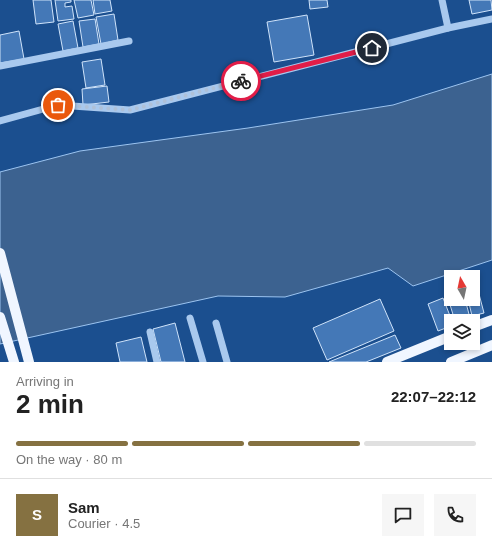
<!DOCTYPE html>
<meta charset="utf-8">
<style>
:root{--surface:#fff;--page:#f6f6f6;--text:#222;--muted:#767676;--line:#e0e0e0;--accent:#857141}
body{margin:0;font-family:Helvetica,sans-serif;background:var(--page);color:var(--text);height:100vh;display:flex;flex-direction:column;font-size:15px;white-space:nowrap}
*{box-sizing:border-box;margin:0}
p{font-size:13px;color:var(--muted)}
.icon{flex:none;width:22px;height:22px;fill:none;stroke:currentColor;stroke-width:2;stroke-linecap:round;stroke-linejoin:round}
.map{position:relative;height:362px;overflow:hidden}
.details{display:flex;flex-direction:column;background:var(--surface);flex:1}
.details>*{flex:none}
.needle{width:26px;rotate:351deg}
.buttons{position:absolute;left:444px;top:270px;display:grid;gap:8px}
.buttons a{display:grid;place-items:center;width:36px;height:36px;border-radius:0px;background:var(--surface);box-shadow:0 2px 6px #0003;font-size:20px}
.pin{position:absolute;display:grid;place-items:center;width:34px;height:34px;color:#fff;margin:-17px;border:2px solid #fff;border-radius:50%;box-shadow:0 1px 4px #0007}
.courier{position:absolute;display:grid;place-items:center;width:40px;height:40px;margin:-20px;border:3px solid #e11d48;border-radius:50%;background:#fff;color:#222;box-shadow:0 1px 5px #0007}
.overview em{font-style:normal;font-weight:700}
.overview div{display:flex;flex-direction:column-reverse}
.overview{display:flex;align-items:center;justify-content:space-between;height:68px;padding:0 16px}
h1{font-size:26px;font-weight:700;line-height:30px}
.bar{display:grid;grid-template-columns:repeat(4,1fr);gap:6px 4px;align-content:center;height:48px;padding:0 16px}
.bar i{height:5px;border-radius:3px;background:var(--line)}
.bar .on{background:var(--accent)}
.bar p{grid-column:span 4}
.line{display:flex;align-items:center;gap:10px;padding:0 16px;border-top:1px solid var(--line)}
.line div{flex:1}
.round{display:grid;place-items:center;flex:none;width:42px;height:42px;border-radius:0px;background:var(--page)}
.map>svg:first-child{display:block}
.water{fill:#3c6290;stroke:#9cc4f0}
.building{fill:#4478b7;stroke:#cfe3fa}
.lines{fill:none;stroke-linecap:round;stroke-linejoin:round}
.minor{stroke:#a9c9ee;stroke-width:7}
.major{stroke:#f0f6ff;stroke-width:10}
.done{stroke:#afc1d8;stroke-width:4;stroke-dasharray:0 7.2}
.route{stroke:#e11d48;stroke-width:5}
</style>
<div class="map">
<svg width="492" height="362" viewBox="0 0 492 362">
<rect width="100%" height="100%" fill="#1b4f8f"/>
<!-- water -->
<polygon class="water" points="492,74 492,260 413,286 388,268 285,297 218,296 0,344 0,172 80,151 248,128 393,105"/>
<!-- building -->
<g class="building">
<polygon points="33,0 51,0 54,22 36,24"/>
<polygon points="55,0 71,0 71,2 65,3 65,7 72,6 74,19 58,21"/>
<polygon points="74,0 91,0 94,15 78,18"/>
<polygon points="93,0 110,0 112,11 95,14"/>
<polygon points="309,0 327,0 328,7 310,9"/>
<polygon points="469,0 491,0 492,10 472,14"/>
<polygon points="114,14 118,40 101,44 96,17"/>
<polygon points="307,15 314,55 274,62 267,22"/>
<polygon points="95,19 99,44 83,47 79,21"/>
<polygon points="73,21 78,48 63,51 58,24"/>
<polygon points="19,31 24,59 0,63 0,35"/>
<polygon points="101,59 105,85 86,88 82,62"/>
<polygon points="107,86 109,102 83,105 82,89"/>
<polygon points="451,294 451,299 465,299 470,318 455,321 447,295"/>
<polygon points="479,294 484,313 472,316 468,299 473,299 473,296"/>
<polygon points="443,298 452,321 451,326 438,331 428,304"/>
<polygon points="380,299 394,331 327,360 313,328"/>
<polygon points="175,323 185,362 161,362 153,329"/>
<polygon points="395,335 401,348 366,362 329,362"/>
<polygon points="141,337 147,362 120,362 116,343"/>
</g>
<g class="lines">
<!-- minor -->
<g class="minor">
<polyline points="442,0 448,28"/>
<polyline points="0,66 129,41"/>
<polyline points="0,121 58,105 130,110 448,28 492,19"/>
<polyline points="190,318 203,362"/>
<polyline points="216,323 227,362"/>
<polyline points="150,332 157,362"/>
</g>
<!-- major -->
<g class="major">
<polyline points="0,253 29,362"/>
<polyline points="0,317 14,362"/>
<polyline points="473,327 492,320"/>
<polyline points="387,362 451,336"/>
<polyline points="451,362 492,345"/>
</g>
</g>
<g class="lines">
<!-- done -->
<polyline class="done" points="58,105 130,110 241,81"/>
<!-- route -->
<polyline class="route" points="241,81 372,48"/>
</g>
</svg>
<div class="buttons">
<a><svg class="needle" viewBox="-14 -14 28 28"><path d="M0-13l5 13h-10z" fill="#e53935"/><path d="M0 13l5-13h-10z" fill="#767676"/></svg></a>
<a><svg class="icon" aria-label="layers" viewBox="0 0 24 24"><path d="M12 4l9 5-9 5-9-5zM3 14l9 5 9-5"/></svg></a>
</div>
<div class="pin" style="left:58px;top:105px;background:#ea580c"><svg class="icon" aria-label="bag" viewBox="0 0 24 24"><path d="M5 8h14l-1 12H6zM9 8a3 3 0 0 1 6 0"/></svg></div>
<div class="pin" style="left:372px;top:48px;background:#1f2937"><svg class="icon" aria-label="home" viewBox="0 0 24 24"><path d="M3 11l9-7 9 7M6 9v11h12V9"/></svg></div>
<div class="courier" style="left:241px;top:81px"><svg class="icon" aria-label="bike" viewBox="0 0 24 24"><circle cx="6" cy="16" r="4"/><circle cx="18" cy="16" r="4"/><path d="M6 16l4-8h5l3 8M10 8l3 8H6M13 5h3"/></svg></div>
</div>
<section class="details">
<div class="overview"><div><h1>2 min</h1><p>Arriving in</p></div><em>22:07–22:12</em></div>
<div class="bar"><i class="on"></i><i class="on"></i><i class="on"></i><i></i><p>On the way · 80 m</p></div>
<div class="line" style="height:72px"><b class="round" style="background:var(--accent);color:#fff">S</b><div><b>Sam</b><p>Courier · 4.5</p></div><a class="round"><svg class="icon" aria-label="chat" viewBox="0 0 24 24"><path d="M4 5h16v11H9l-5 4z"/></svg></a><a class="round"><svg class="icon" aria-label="phone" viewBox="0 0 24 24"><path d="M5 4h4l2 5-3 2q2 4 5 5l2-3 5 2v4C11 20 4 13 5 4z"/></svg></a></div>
</section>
